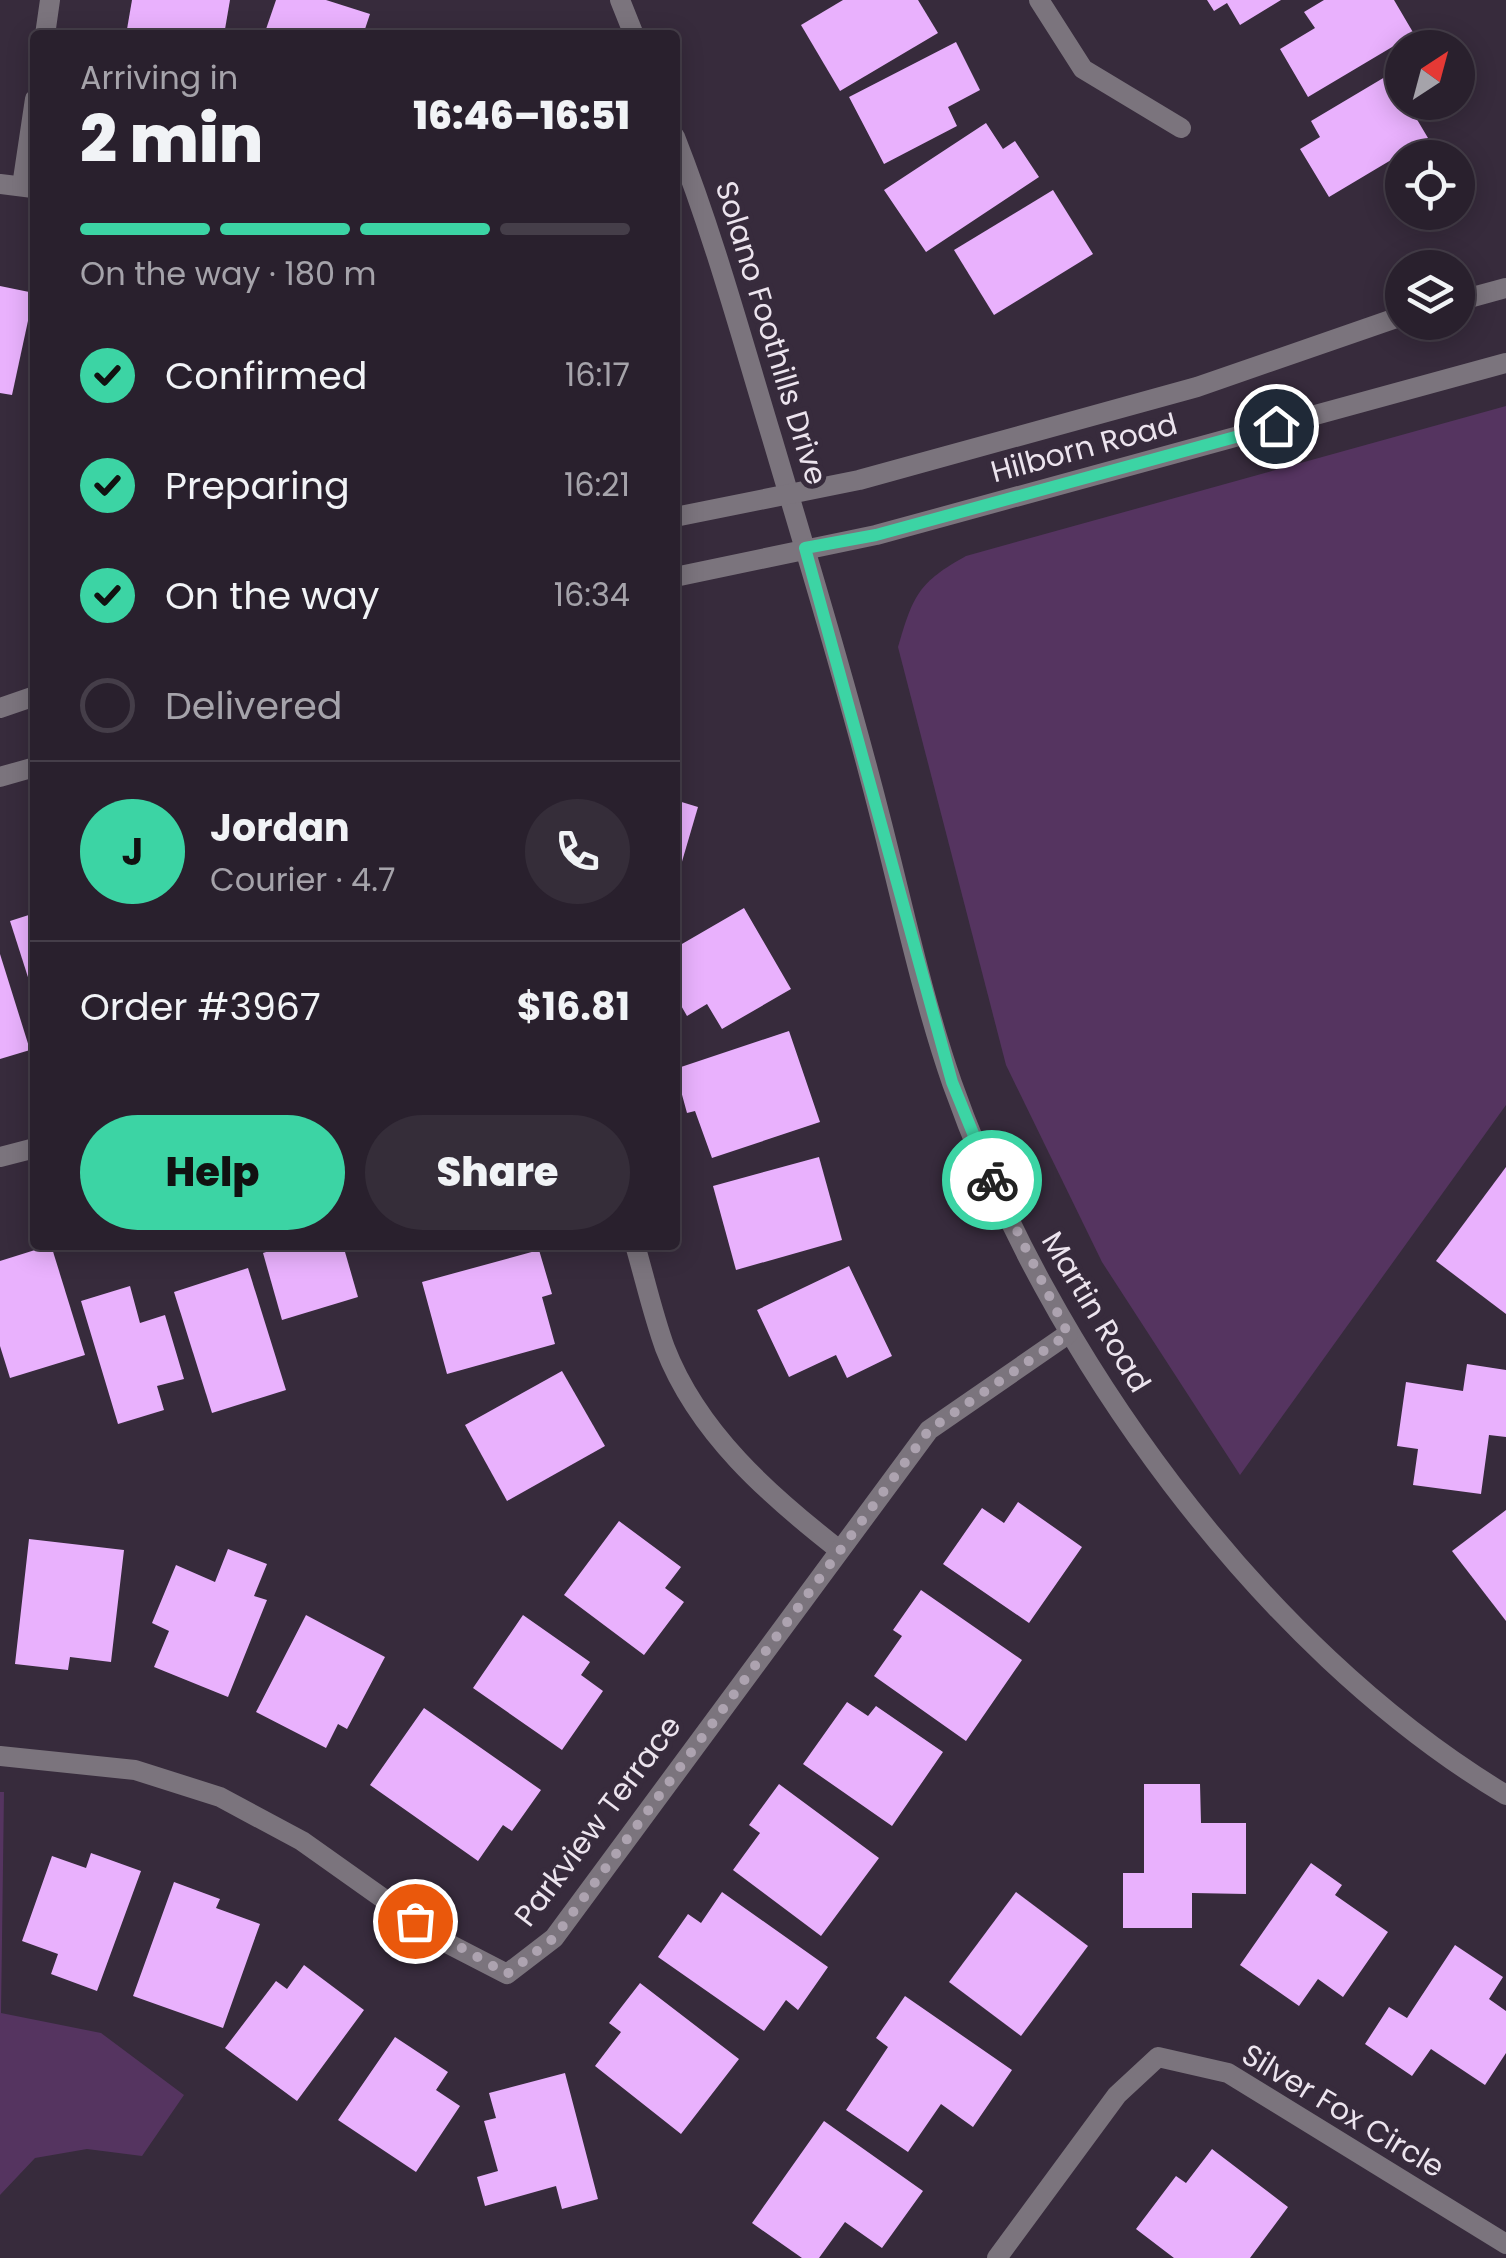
<!DOCTYPE html>
<meta charset="utf-8">
<style>
:root{--surface:#29202d;--page:#352d39;--text:#f1f3f6;--muted:#a5a3aa;--line:#453e49;--accent:#3cd4a4}
body{margin:0;font-family:Poppins,sans-serif;background:var(--page);color:var(--text);height:100vh;display:flex;flex-direction:column;font-size:38px;white-space:nowrap}
*{box-sizing:border-box;margin:0}
p{font-size:32px;color:var(--muted)}
.icon{flex:none;width:55px;height:55px;fill:none;stroke:currentColor;stroke-width:2;stroke-linecap:round;stroke-linejoin:round}
.map{position:relative;flex:1;overflow:hidden}
.sheet{position:absolute;left:30px;top:30px;width:650px;height:1220px;display:flex;flex-direction:column;background:var(--surface);border-radius:10px;box-shadow:0 5px 25px #0003,0 0 0 2px var(--line)}
.sheet>*{flex:none}
.needle{width:65px;rotate:36deg}
.tools{position:absolute;left:1385px;top:30px;display:grid;gap:20px}
.tools a{display:grid;place-items:center;width:90px;height:90px;border-radius:50%;background:var(--surface);box-shadow:0 5px 25px #0003,0 0 0 2px var(--line);font-size:50px}
.pin{position:absolute;display:grid;place-items:center;width:85px;height:85px;color:#fff;margin:-42px;border:5px solid #fff;border-radius:50%;box-shadow:0 2px 10px #0007}
.courier{position:absolute;display:grid;place-items:center;width:100px;height:100px;margin:-50px;border:8px solid #3cd4a4;border-radius:50%;background:#fff;color:#222;box-shadow:0 2px 12px #0007}
.headline em{font-style:normal;font-weight:800}
.headline div{display:flex;flex-direction:column-reverse}
.headline{display:flex;align-items:center;justify-content:space-between;height:170px;padding:0 50px}
h1{font-size:65px;font-weight:800;line-height:75px}
.bar{display:grid;grid-template-columns:repeat(4,1fr);gap:15px 10px;align-content:center;height:120px;padding:0 50px}
.bar i{height:12px;border-radius:8px;background:var(--line)}
.bar .current{background:var(--accent)}
.bar p{grid-column:span 4}
.line{display:flex;align-items:center;gap:25px;padding:0 50px;border-top:2px solid var(--line)}
.line div{flex:1}
.round{display:grid;place-items:center;flex:none;width:105px;height:105px;border-radius:52px;background:var(--page)}
ol{padding:0 50px;list-style:none}
li{display:flex;align-items:center;gap:30px;height:110px}
li p{margin-inline-start:auto}
li .icon{padding:10px;border-radius:50%;background:var(--accent);color:#111;stroke-width:4}
li:last-child{color:var(--muted)}
li i{width:55px;height:55px;border:5px solid var(--line);border-radius:50%}
.cta{display:flex;gap:20px;margin-top:auto;padding:20px 50px}
.cta a{flex:1;height:115px;border-radius:60px;background:var(--accent);color:#111;font-size:40px;font-weight:800;line-height:115px;text-align:center}
.cta a+a{background:var(--page);color:var(--text)}
.map>svg:first-child{display:block}
.green{fill:#553460}
.building{fill:#e9b1fd}
.lines{fill:none;stroke-linecap:round;stroke-linejoin:round}
.minor{stroke:#7b747d;stroke-width:20}
.tertiary{stroke:#7b747d;stroke-width:20}
.done{stroke:#ada3b0;stroke-width:10;stroke-dasharray:0 18}
.route{stroke:#3cd4a4;stroke-width:12}
.labels{text-anchor:middle;stroke-width:10;stroke-linejoin:round;paint-order:stroke}
.street-label{font-size:30px;fill:#ece4ee;stroke:#372b3c}
</style>
<div class="map">
<svg width="1506" height="2258" viewBox="0 0 1506 2258">
<rect width="100%" height="100%" fill="#372b3c"/>
<!-- green -->
<g class="green">
<path d="M1506,406v699l-266,370 -138,-213 -96,-197 -108,-418c15,-52 21,-65 68,-91z"/>
<polygon points="0,1792 4,1792 1,2013 101,2033 184,2095 142,2156 87,2149 35,2158 0,2195"/>
</g>
<!-- building -->
<g class="building">
<polygon points="132,0 230,0 224,35 126,35"/>
<polygon points="276,0 326,0 370,14 363,35 264,35"/>
<polygon points="843,0 918,0 938,33 840,91 801,25"/>
<polygon points="1207,0 1281,0 1240,25 1227,3 1214,11"/>
<polygon points="1324,0 1394,0 1414,34 1308,97 1280,49 1315,28 1304,12"/>
<polygon points="956,42 980,90 948,107 957,126 884,164 849,97"/>
<polygon points="1390,74 1428,138 1329,197 1300,149 1320,137 1311,121"/>
<polygon points="986,123 1003,149 1015,141 1039,177 926,252 884,190"/>
<polygon points="1053,190 1093,254 994,315 954,250"/>
<polygon points="0,286 34,293 12,395 0,393"/>
<polygon points="675,800 698,807 676,882 675,882"/>
<polygon points="744,908 791,989 722,1029 707,1004 687,1016 675,995 675,948"/>
<polygon points="35,913 35,996 34,996 10,921"/>
<polygon points="0,954 30,1050 0,1059"/>
<polygon points="789,1031 820,1122 712,1158 695,1111 687,1113 675,1069"/>
<polygon points="819,1157 842,1240 736,1270 713,1186"/>
<polygon points="1506,1167 1506,1314 1436,1261"/>
<polygon points="51,1245 85,1355 10,1378 0,1346 0,1261"/>
<polygon points="288,1245 343,1245 358,1297 282,1320 263,1253"/>
<polygon points="539,1250 552,1294 542,1297 555,1344 447,1374 422,1282"/>
<polygon points="849,1266 892,1356 847,1378 836,1355 789,1377 757,1310"/>
<polygon points="248,1268 286,1390 212,1413 174,1292"/>
<polygon points="130,1286 140,1323 165,1315 184,1379 157,1386 164,1410 118,1424 81,1301"/>
<polygon points="1467,1364 1506,1370 1506,1437 1489,1435 1481,1494 1413,1485 1418,1449 1397,1446 1406,1382 1463,1391"/>
<polygon points="562,1371 605,1446 507,1501 465,1425"/>
<polygon points="1018,1502 1082,1547 1029,1623 943,1564 982,1508 1004,1523"/>
<polygon points="1506,1510 1506,1621 1452,1551"/>
<polygon points="619,1521 681,1567 665,1588 684,1602 644,1655 564,1595"/>
<polygon points="29,1539 124,1550 111,1662 70,1657 68,1670 15,1664"/>
<polygon points="228,1549 267,1564 254,1596 267,1600 228,1697 154,1667 169,1631 152,1623 176,1565 215,1582"/>
<polygon points="921,1590 1022,1660 966,1741 874,1676 902,1636 893,1630"/>
<polygon points="306,1615 385,1657 347,1729 338,1724 326,1748 256,1712"/>
<polygon points="523,1615 590,1662 581,1675 603,1691 562,1750 473,1688"/>
<polygon points="847,1702 868,1716 876,1706 943,1752 892,1826 803,1764"/>
<polygon points="424,1708 541,1790 512,1831 503,1825 478,1861 370,1785"/>
<polygon points="779,1784 879,1858 821,1936 733,1870 760,1833 749,1825"/>
<polygon points="1144,1784 1200,1784 1201,1823 1246,1823 1246,1894 1192,1893 1192,1928 1123,1928 1123,1873 1144,1873"/>
<polygon points="91,1853 141,1871 97,1991 51,1974 58,1954 22,1941 52,1856 86,1868"/>
<polygon points="1311,1863 1342,1885 1335,1895 1388,1932 1343,1997 1318,1979 1299,2006 1240,1965"/>
<polygon points="174,1882 220,1899 216,1908 260,1924 223,2028 133,1996"/>
<polygon points="722,1892 828,1967 798,2010 786,2000 764,2031 658,1957 688,1914 701,1923"/>
<polygon points="1016,1892 1088,1946 1021,2036 949,1982"/>
<polygon points="1455,1945 1503,1977 1489,1999 1506,2011 1506,2053 1485,2085 1431,2049 1412,2076 1365,2044 1389,2007 1407,2018"/>
<polygon points="304,1965 364,2010 297,2101 225,2048 276,1981 287,1989"/>
<polygon points="640,1983 739,2059 681,2134 595,2066 621,2032 609,2023"/>
<polygon points="905,1996 1012,2070 973,2127 941,2104 908,2152 846,2110 888,2047 876,2038"/>
<polygon points="395,2037 448,2072 436,2090 460,2106 416,2172 338,2120"/>
<polygon points="565,2073 598,2199 562,2209 556,2186 485,2206 477,2177 498,2171 484,2121 496,2118 489,2093"/>
<polygon points="824,2121 923,2191 882,2248 845,2222 819,2258 802,2258 752,2223"/>
<polygon points="1212,2149 1288,2207 1250,2258 1174,2258 1136,2229 1176,2176 1186,2183"/>
</g>
<g class="lines">
<!-- minor -->
<g class="minor">
<polyline points="620,0 634,35"/>
<polyline points="1039,0 1083,69 1181,128"/>
<polyline points="45,35 50,0"/>
<path d="M675,137c39,99 66,199 97,301 38,128 77,256 110,386 22,86 41,175 70,259 95,269 307,564 554,712"/>
<polyline points="0,184 33,188"/>
<polyline points="22,186 35,99"/>
<polyline points="0,1157 35,1148"/>
<path d="M635,1245c10,34 18,70 30,103 33,85 104,147 173,201"/>
<polyline points="0,1756 135,1770 220,1797 302,1841 443,1941 507,1974 554,1938 929,1430 1068,1334"/>
<polyline points="997,2258 1117,2095 1158,2057 1228,2073 1506,2244"/>
</g>
<!-- tertiary -->
<g class="tertiary">
<polyline points="1458,301 1506,288"/>
<polyline points="675,517 859,480 1197,387 1402,316"/>
<polyline points="675,577 876,535 1506,363"/>
<polyline points="0,708 35,696"/>
<polyline points="0,777 35,767"/>
</g>
</g>
<g class="lines">
<!-- done -->
<polyline class="done" points="415,1921 507,1974 554,1938 929,1430 1068,1334 992,1180"/>
<!-- route -->
<polyline class="route" points="992,1180 952,1082 805,548 876,535 1276,426"/>
</g>
<g class="labels">
<!-- street labels -->
<g class="street-label">
<text transform="translate(771 333) rotate(73)" y="10">Solano Foothills Drive</text>
<text transform="translate(1084 448) rotate(-15)" y="10">Hilborn Road</text>
<text transform="translate(1096 1312) rotate(59)" y="10">Martin Road</text>
<text transform="translate(598 1821) rotate(-53)" y="10">Parkview Terrace</text>
<text transform="translate(1343 2111) rotate(31)" y="10">Silver Fox Circle</text>
</g>
</g>
</svg>
<div class="tools">
<a><svg class="needle" viewBox="-14 -14 28 28"><path d="M0-13l5 13h-10z" fill="#e53935"/><path d="M0 13l5-13h-10z" fill="#a5a3aa"/></svg></a>
<a><svg class="icon" aria-label="locate" viewBox="0 0 24 24"><circle cx="12" cy="12" r="6"/><path d="M12 2v4M12 18v4M2 12h4M18 12h4"/></svg></a>
<a><svg class="icon" aria-label="layers" viewBox="0 0 24 24"><path d="M12 4l9 5-9 5-9-5zM3 14l9 5 9-5"/></svg></a>
</div>
<div class="pin" style="left:415px;top:1921px;background:#ea580c"><svg class="icon" aria-label="bag" viewBox="0 0 24 24"><path d="M5 8h14l-1 12H6zM9 8a3 3 0 0 1 6 0"/></svg></div>
<div class="pin" style="left:1276px;top:426px;background:#1f2937"><svg class="icon" aria-label="home" viewBox="0 0 24 24"><path d="M3 11l9-7 9 7M6 9v11h12V9"/></svg></div>
<div class="courier" style="left:992px;top:1180px"><svg class="icon" aria-label="bike" viewBox="0 0 24 24"><circle cx="6" cy="16" r="4"/><circle cx="18" cy="16" r="4"/><path d="M6 16l4-8h5l3 8M10 8l3 8H6M13 5h3"/></svg></div>
<section class="sheet">
<div class="headline"><div><h1>2 min</h1><p>Arriving in</p></div><em>16:46–16:51</em></div>
<div class="bar"><i class="current"></i><i class="current"></i><i class="current"></i><i></i><p>On the way · 180 m</p></div>
<ol>
<li><svg class="icon" aria-label="check" viewBox="0 0 24 24"><path d="M5 12l5 5 9-10"/></svg>Confirmed<p>16:17</p></li>
<li><svg class="icon" aria-label="check" viewBox="0 0 24 24"><path d="M5 12l5 5 9-10"/></svg>Preparing<p>16:21</p></li>
<li><svg class="icon" aria-label="check" viewBox="0 0 24 24"><path d="M5 12l5 5 9-10"/></svg>On the way<p>16:34</p></li>
<li><i></i>Delivered</li>
</ol>
<div class="line" style="height:180px"><b class="round" style="background:var(--accent);color:#111">J</b><div><b>Jordan</b><p>Courier · 4.7</p></div><a class="round"><svg class="icon" aria-label="phone" viewBox="0 0 24 24"><path d="M5 4h4l2 5-3 2q2 4 5 5l2-3 5 2v4C11 20 4 13 5 4z"/></svg></a></div>
<div class="line" style="height:130px"><div>Order #3967</div><b>$16.81</b></div>
<div class="cta"><a>Help</a><a>Share</a></div>
</section>
</div>
